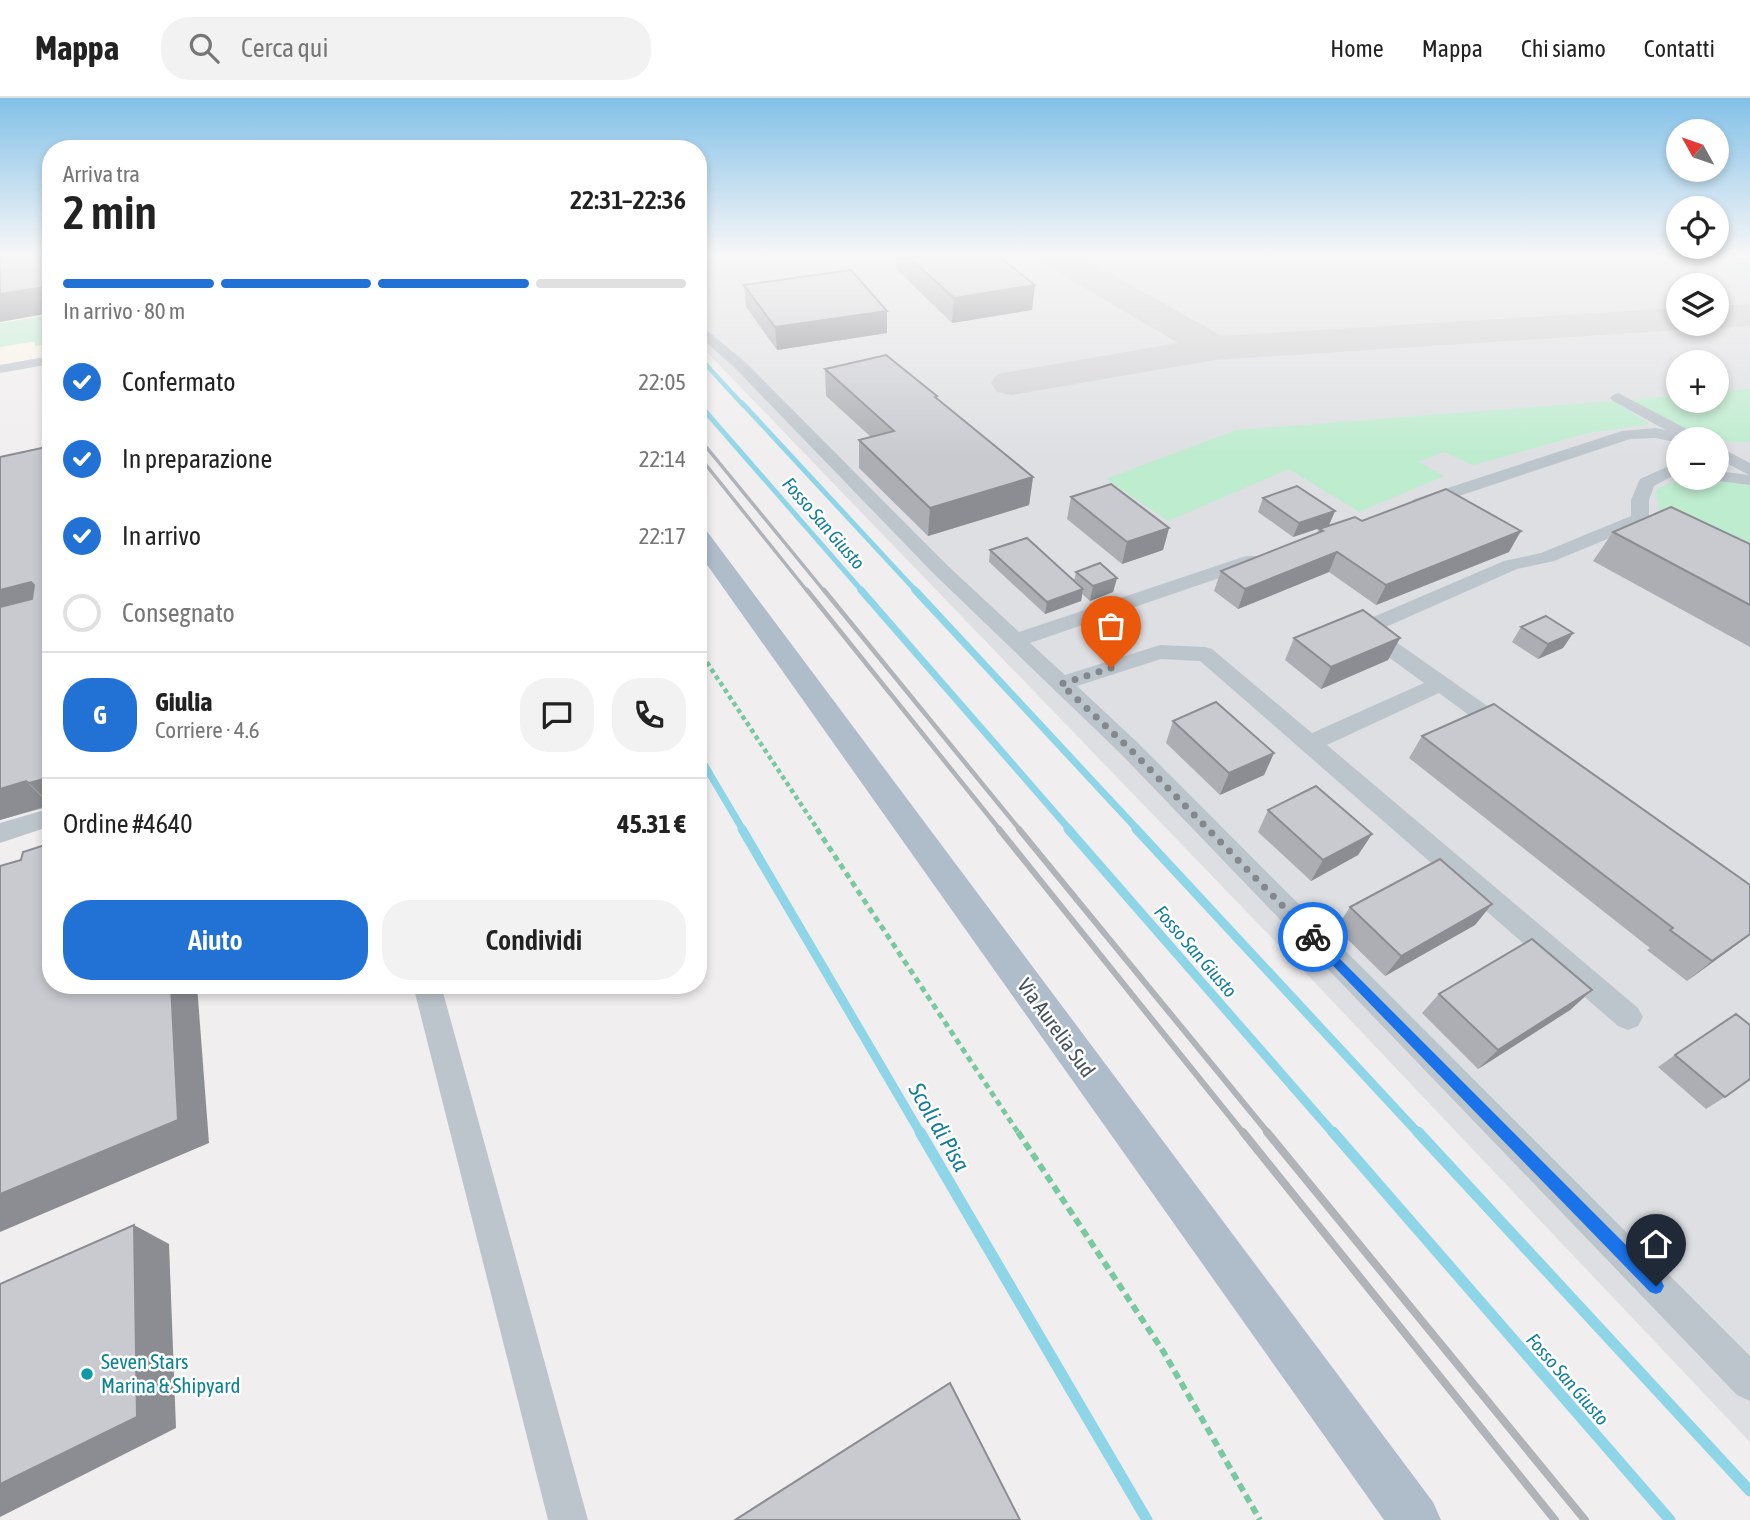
<!DOCTYPE html>
<html lang="it">
<meta charset="utf-8">
<style>
:root{--surface:#fff;--page:#f2f2f2;--text:#222;--muted:#767676;--line:#e0e0e0;--accent:#2272d5}
body{margin:0;font-family:"Asap Condensed",sans-serif;background:var(--page);color:var(--text);height:100vh;display:flex;flex-direction:column;font-size:26px;white-space:nowrap}
*{box-sizing:border-box;margin:0}
p{font-size:23px;color:var(--muted)}
.icon{flex:none;width:38px;height:38px;fill:none;stroke:currentColor;stroke-width:2;stroke-linecap:round;stroke-linejoin:round}
.map{position:relative;flex:1;overflow:hidden}
.details{position:absolute;left:42px;top:42px;width:665px;height:854px;display:flex;flex-direction:column;background:var(--surface);border-radius:28px;box-shadow:0 4px 10px #0003}
.details>*{flex:none}
.needle{width:46px;rotate:310deg}
.buttons{position:absolute;left:1666px;top:21px;display:grid;gap:14px}
.buttons a{display:grid;place-items:center;width:63px;height:63px;border-radius:50%;background:var(--surface);box-shadow:0 4px 10px #0003;font-size:35px}
.pin{position:absolute;display:grid;place-items:center;width:60px;height:60px;color:#fff;margin:-72px -30px;border-radius:50% 50% 50% 0;rotate:-45deg;box-shadow:0 0 7px #0007}
.pin .icon{rotate:45deg}
.courier{position:absolute;display:grid;place-items:center;width:70px;height:70px;margin:-35px;border:5px solid #1a73e8;border-radius:50%;background:#fff;color:#222;box-shadow:0 2px 9px #0007}
.summary em{font-style:normal;font-weight:600}
.summary div{display:flex;flex-direction:column-reverse}
.summary{display:flex;align-items:center;justify-content:space-between;height:119px;padding:0 21px}
h1{font-size:46px;font-weight:600;line-height:52px}
.bar{display:grid;grid-template-columns:repeat(4,1fr);gap:10px 7px;align-content:center;height:84px;padding:0 21px}
.bar i{height:9px;border-radius:5px;background:var(--line)}
.bar .active{background:var(--accent)}
.bar p{grid-column:span 4}
.line{display:flex;align-items:center;gap:18px;padding:0 21px;border-top:2px solid var(--line)}
.line div{flex:1}
.round{display:grid;place-items:center;flex:none;width:74px;height:74px;border-radius:28px;background:var(--page)}
ol{padding:0 21px;list-style:none}
li{display:flex;align-items:center;gap:21px;height:77px}
li p{margin-inline-start:auto}
li .icon{padding:7px;border-radius:50%;background:var(--accent);color:#fff;stroke-width:4}
li:last-child{color:var(--muted)}
li i{width:38px;height:38px;border:4px solid var(--line);border-radius:50%}
.button{display:flex;gap:14px;margin-top:auto;padding:14px 21px}
.button a{flex:1;height:80px;border-radius:28px;background:var(--accent);color:#fff;font-size:28px;font-weight:600;line-height:80px;text-align:center}
.button a+a{background:var(--page);color:var(--text)}
header{display:flex;align-items:center;gap:42px;box-sizing:border-box;height:98px;padding:0 35px;background:var(--surface);border-bottom:2px solid var(--line)}
header strong{font-size:33px}
nav{display:flex;gap:38px;margin-inline-start:auto;font-size:24px}
.search{width:490px;height:63px;background:var(--page);display:flex;align-items:center;gap:18px;box-sizing:border-box;padding:0 24px;border-radius:28px;color:var(--muted);font-size:26px}
.map>svg:first-child{display:block}
.commercial{fill:#fbf5e7}
.airport{fill:#dddfe2;fill-rule:evenodd}
.green{fill:#beeccf}
.lines{fill:none;stroke-linecap:round;stroke-linejoin:round}
.stream-far4{stroke:#8dd5e7;stroke-width:4.5}
.stream-far3{stroke:#8dd5e7;stroke-width:5}
.stream-far2{stroke:#8dd5e7;stroke-width:7}
.stream-far1{stroke:#8dd5e7;stroke-width:9}
.stream{stroke:#8dd5e7;stroke-width:11}
.taxiway{fill:#d0d0d3;fill-rule:evenodd}
.path-far2{stroke:#78c8a0;stroke-width:4.5;stroke-dasharray:4.5 3.5;stroke-linecap:butt}
.path-far1{stroke:#78c8a0;stroke-width:5;stroke-dasharray:6 4.5;stroke-linecap:butt}
.path{stroke:#78c8a0;stroke-width:6;stroke-dasharray:8 5;stroke-linecap:butt}
.minor{fill:#bdc5cc;fill-rule:evenodd}
.major{fill:#afbdcb;fill-rule:evenodd}
.rail-far3{stroke:#b0b3b8;stroke-width:3.5}
.rail-far2{stroke:#b0b3b8;stroke-width:4.5}
.rail-far1{stroke:#b0b3b8;stroke-width:6}
.rail{stroke:#b0b3b8;stroke-width:8}
.wall{fill:#acaeb3}
.shaded-wall{fill:#8c8d92}
.building{fill:#c8cad0;stroke:#8c8d92;stroke-width:2}
.route{fill:#1a73e8}
.done{stroke:#82888e;stroke-width:7;stroke-dasharray:0 12.6}
.culture-dot{fill:#0f9aa8;stroke:#fff;stroke-width:2.5}
.labels{text-anchor:middle;stroke-width:5;stroke-linejoin:round;paint-order:stroke}
.water-label{font-size:19px;font-style:italic;fill:#147e99;stroke:#fff}
.near-street-label{font-size:21px;fill:#47515a;stroke:#fff}
.near-culture-label{font-size:21px;fill:#0d838f;stroke:#fff;text-anchor:start}
.near-water-label{font-size:23px;font-style:italic;fill:#147e99;stroke:#fff}
</style>
<header>
<strong>Mappa</strong>
<div class="search"><svg class="icon" aria-label="search" viewBox="0 0 24 24"><circle cx="10" cy="10" r="6"/><path d="M15 15l6 6"/></svg>Cerca qui</div>
<nav><a>Home</a><a>Mappa</a><a>Chi siamo</a><a>Contatti</a></nav>
</header>
<div class="map">
<svg width="1750" height="1422" viewBox="0 0 1750 1422">
<rect width="100%" height="100%" fill="#f0eeee"/>
<!-- commercial -->
<polygon class="commercial" points="0,159 51,159 51,257 0,267"/>
<!-- airport -->
<path class="airport" d="M698,159h1052v1185l-449,-474 -603,-625zM1678,187h39v39h-39zM1678,264h39v39h-39zM1678,341h39v39h-39z"/>
<!-- green -->
<g class="green">
<polygon points="1688,159 1750,159 1750,179"/>
<polygon points="51,217 51,246 35,248 35,244 31,244 0,249 0,225"/>
<path d="M1750,291v53c-49,2 -77,-19 -119,-42l47,-5v6h39v-9z"/>
<polygon points="1613,303 1650,326 1588,335 1473,367 1444,354 1418,364 1444,378 1359,414 1289,371 1168,423 1106,381 1236,332"/>
<polygon points="1696,380 1750,387 1750,472 1661,422 1656,392 1670,385"/>
</g>
<g class="lines">
<!-- stream-far4 -->
<g class="stream-far4">
<polyline points="698,258 743,307"/>
<polyline points="698,305 700,307"/>
</g>
<!-- stream-far3 -->
<g class="stream-far3">
<polyline points="698,305 863,494"/>
<polyline points="742,305 917,494"/>
</g>
<!-- stream-far2 -->
<g class="stream-far2">
<polyline points="861,492 1070,732"/>
<polyline points="915,492 1138,732"/>
<polyline points="698,656 743,732"/>
</g>
<!-- stream-far1 -->
<g class="stream-far1">
<polyline points="742,731 921,1036"/>
<polyline points="1068,731 1334,1036"/>
<polyline points="1136,731 1419,1036"/>
</g>
<!-- stream -->
<g class="stream">
<polyline points="920,1034 1147,1422"/>
<polyline points="1333,1034 1670,1422"/>
<polyline points="1418,1034 1750,1393"/>
</g>
<!-- taxiway -->
<g class="taxiway">
<polygon points="1039,159 1081,159 1222,238 1678,210 1678,226 1693,226 1678,232 1215,262 1012,297 997,294 991,285 997,276 1178,245 1044,166"/>
<polygon points="1750,206 1750,228 1717,230 1703,226 1717,226 1717,208"/>
</g>
<!-- path-far2 -->
<polyline class="path-far2" points="698,551 818,732"/>
<!-- path-far1 -->
<polyline class="path-far1" points="817,731 1019,1036"/>
<!-- path -->
<polyline class="path" points="1018,1034 1163,1253 1260,1422"/>
<!-- minor -->
<g class="minor">
<polygon points="698,225 744,263 948,468 1019,534 1246,458 1260,458 1262,462 1260,466 1030,545 1065,577 1160,547 1205,549 1212,551 1312,635 1424,585 1357,536 1354,531 1357,526 1504,463 1541,455 1631,418 1631,402 1640,381 1678,364 1678,375 1654,388 1649,402 1649,419 1677,433 1680,437 1677,441 1665,441 1639,428 1554,463 1517,471 1379,532 1513,626 1516,632 1513,638 1505,640 1497,638 1439,595 1327,647 1638,910 1643,919 1638,928 1628,932 1618,928 1200,563 1161,561 1077,588 1137,644 1750,1258 1750,1303 1737,1297 1121,656 934,476 734,269 698,237"/>
<polygon points="51,258 51,266 0,275 0,267"/>
<polygon points="1618,295 1685,330 1687,333 1684,336 1691,341 1678,341 1678,345 1656,340 1630,341 1426,409 1414,409 1411,405 1414,401 1622,333 1656,330 1666,332 1613,303 1610,300 1613,297"/>
<polygon points="1717,348 1750,365 1750,387 1711,382 1710,380 1717,380 1717,373 1749,377 1717,360"/>
<polygon points="51,710 51,728 0,745 0,725"/>
<polygon points="413,887 441,887 588,1422 548,1422"/>
</g>
<!-- major -->
<polygon class="major" points="698,430 706,432 1433,1404 1441,1422 1384,1422 698,454"/>
<!-- rail-far3 -->
<g class="rail-far3">
<polyline points="698,339 825,494"/>
<polyline points="698,357 808,494"/>
</g>
<!-- rail-far2 -->
<g class="rail-far2">
<polyline points="807,492 1000,732"/>
<polyline points="824,492 1020,732"/>
</g>
<!-- rail-far1 -->
<g class="rail-far1">
<polyline points="999,731 1244,1036"/>
<polyline points="1019,731 1269,1036"/>
</g>
<!-- rail -->
<g class="rail">
<polyline points="1243,1034 1555,1422"/>
<polyline points="1267,1034 1585,1422"/>
</g>
</g>
<!-- wall -->
<g class="wall">
<polygon points="896,159 994,159 1032,212 952,225 896,171"/>
<polygon points="744,187 887,235 777,252 746,209"/>
<polygon points="825,271 937,301 1033,379 1029,407 928,438 859,370 859,342 871,339 826,298"/>
<polygon points="51,348 51,708 0,722 0,359"/>
<polygon points="1071,399 1169,430 1163,452 1122,466 1067,421"/>
<polygon points="1263,400 1335,413 1329,427 1293,439 1258,414"/>
<polygon points="1362,423 1509,454 1376,507 1329,474 1238,511 1214,493 1221,473 1317,435 1319,431"/>
<polygon points="1613,434 1750,446 1750,549 1593,463"/>
<polygon points="990,452 1074,483 1076,474 1117,480 1113,494 1090,503 1082,496 1081,503 1045,516 989,464"/>
<polygon points="1521,529 1573,535 1563,550 1538,561 1512,544"/>
<polygon points="1294,540 1400,540 1388,562 1321,591 1285,562"/>
<polygon points="1173,623 1274,655 1264,677 1220,697 1166,645"/>
<polygon points="1422,638 1750,837 1687,883 1647,852 1650,850 1409,660"/>
<polygon points="1268,712 1372,736 1358,757 1311,783 1258,734"/>
<polygon points="1492,806 1475,827 1385,878 1336,830 1350,809"/>
<polygon points="1592,892 1570,912 1478,971 1422,915 1439,896"/>
<polygon points="1675,957 1725,999 1706,1011 1658,969"/>
</g>
<!-- shaded-wall -->
<g class="shaded-wall">
<polygon points="1035,187 1032,212 952,225 954,200"/>
<polygon points="51,188 51,215 0,224 0,196"/>
<polygon points="887,213 887,235 777,252 775,229"/>
<polygon points="1033,379 1029,407 928,438 930,410"/>
<polygon points="1335,413 1329,427 1293,439 1299,425"/>
<polygon points="1169,430 1163,452 1122,466 1127,444"/>
<polygon points="1521,433 1509,454 1376,507 1386,487"/>
<polygon points="1337,454 1329,474 1238,511 1245,491"/>
<polygon points="1117,480 1113,494 1090,503 1093,488"/>
<polygon points="31,484 50,508 0,522 0,492"/>
<polygon points="1083,491 1081,503 1045,516 1047,504"/>
<polygon points="1573,535 1563,550 1538,561 1548,546"/>
<polygon points="1400,540 1388,562 1321,591 1331,569"/>
<polygon points="1274,655 1264,677 1220,697 1229,675"/>
<polygon points="51,679 51,707 29,685"/>
<polygon points="26,683 50,707 0,722 0,691"/>
<polygon points="1372,736 1358,757 1311,783 1323,762"/>
<polygon points="1492,806 1475,827 1385,878 1401,858"/>
<polygon points="1750,836 1750,837 1687,883 1712,863"/>
<polygon points="171,887 197,887 209,1045 0,1134 0,1096"/>
<polygon points="1592,892 1570,912 1478,971 1498,952"/>
<polygon points="134,1127 169,1146 176,1330 0,1419 0,1386"/>
</g>
<!-- building -->
<g class="building">
<polygon points="0,159 51,159 51,188 0,196"/>
<polygon points="909,159 994,159 996,161 1001,160 1035,187 954,200"/>
<polygon points="851,172 887,213 775,229 744,187"/>
<polygon points="886,257 937,298 935,299 1033,379 930,410 859,342 894,333 825,271"/>
<polygon points="51,348 51,679 29,685 26,683 0,691 0,509 32,501 34,487 31,484 0,492 0,359"/>
<polygon points="1111,386 1169,430 1127,444 1071,399"/>
<polygon points="1297,388 1335,413 1299,425 1263,400"/>
<polygon points="1446,391 1521,433 1386,487 1337,454 1245,491 1221,473 1323,433 1319,431 1355,419 1362,423"/>
<polygon points="1671,409 1750,446 1750,507 1613,434"/>
<polygon points="1027,440 1083,491 1047,504 990,452"/>
<polygon points="1100,465 1117,480 1093,488 1076,474"/>
<polygon points="1363,512 1400,540 1331,569 1294,540"/>
<polygon points="1546,518 1573,535 1548,546 1521,529"/>
<polygon points="1216,604 1274,655 1229,675 1173,623"/>
<polygon points="1494,606 1750,787 1750,836 1712,863 1670,832 1673,830 1422,638"/>
<polygon points="1316,688 1372,736 1323,762 1268,712"/>
<polygon points="51,745 51,887 171,887 178,1022 0,1096 0,768 21,762 23,754"/>
<polygon points="1440,761 1492,806 1401,858 1350,809"/>
<polygon points="1532,841 1592,892 1498,952 1439,896"/>
<polygon points="1736,916 1750,927 1750,981 1725,999 1675,957"/>
<polygon points="134,1127 137,1319 0,1386 0,1186"/>
<polygon points="950,1285 1020,1422 735,1422"/>
</g>
<!-- sky -->
<linearGradient id="sky" x2="0" y2="1"><stop stop-color="#83c1e8"/><stop offset="0.44" stop-color="#f8f7f7"/><stop offset="1" stop-color="#f8f7f7" stop-opacity="0"/></linearGradient>
<rect width="1750" height="358" fill="url(#sky)"/>
<!-- route -->
<polygon class="route" points="1313,834 1661,1182 1664,1188 1661,1194 1656,1196 1650,1194 1309,843 1307,839"/>
<g class="lines">
<!-- done -->
<polyline class="done" points="1111,570 1061,586 1129,650 1313,839"/>
</g>
<!-- markers -->
<circle class="culture-dot" cx="87" cy="1276" r="7"/>
<g class="labels">
<!-- water labels -->
<g class="water-label">
<text transform="translate(824 425) rotate(49)" y="7">Fosso San Giusto</text>
<text transform="translate(1196 853) rotate(49)" y="7">Fosso San Giusto</text>
<text transform="translate(1568 1281) rotate(49)" y="7">Fosso San Giusto</text>
</g>
<!-- near-street labels -->
<g class="near-street-label">
<text transform="translate(1056 930) rotate(54)" y="7">Via Aurelia Sud</text>
</g>
<!-- near-culture labels -->
<g class="near-culture-label">
<text x="101" y="1271">Seven Stars<tspan x="101" dy="24">Marina &amp; Shipyard</tspan></text>
</g>
<!-- near-water labels -->
<g class="near-water-label">
<text transform="translate(939 1029) rotate(60)" y="8">Scoli di Pisa</text>
</g>
</g>
</svg>
<div class="buttons">
<a><svg class="needle" viewBox="-14 -14 28 28"><path d="M0-13l5 13h-10z" fill="#e53935"/><path d="M0 13l5-13h-10z" fill="#767676"/></svg></a>
<a><svg class="icon" aria-label="locate" viewBox="0 0 24 24"><circle cx="12" cy="12" r="6"/><path d="M12 2v4M12 18v4M2 12h4M18 12h4"/></svg></a>
<a><svg class="icon" aria-label="layers" viewBox="0 0 24 24"><path d="M12 4l9 5-9 5-9-5zM3 14l9 5 9-5"/></svg></a>
<a>+</a>
<a>−</a>
</div>
<div class="pin" style="left:1111px;top:570px;background:#ea580c"><svg class="icon" aria-label="bag" viewBox="0 0 24 24"><path d="M5 8h14l-1 12H6zM9 8a3 3 0 0 1 6 0"/></svg></div>
<div class="pin" style="left:1656px;top:1188px;background:#1f2937"><svg class="icon" aria-label="home" viewBox="0 0 24 24"><path d="M3 11l9-7 9 7M6 9v11h12V9"/></svg></div>
<div class="courier" style="left:1313px;top:839px"><svg class="icon" aria-label="bike" viewBox="0 0 24 24"><circle cx="6" cy="16" r="4"/><circle cx="18" cy="16" r="4"/><path d="M6 16l4-8h5l3 8M10 8l3 8H6M13 5h3"/></svg></div>
<section class="details">
<div class="summary"><div><h1>2 min</h1><p>Arriva tra</p></div><em>22:31–22:36</em></div>
<div class="bar"><i class="active"></i><i class="active"></i><i class="active"></i><i></i><p>In arrivo · 80 m</p></div>
<ol>
<li><svg class="icon" aria-label="check" viewBox="0 0 24 24"><path d="M5 12l5 5 9-10"/></svg>Confermato<p>22:05</p></li>
<li><svg class="icon" aria-label="check" viewBox="0 0 24 24"><path d="M5 12l5 5 9-10"/></svg>In preparazione<p>22:14</p></li>
<li><svg class="icon" aria-label="check" viewBox="0 0 24 24"><path d="M5 12l5 5 9-10"/></svg>In arrivo<p>22:17</p></li>
<li><i></i>Consegnato</li>
</ol>
<div class="line" style="height:126px"><b class="round" style="background:var(--accent);color:#fff">G</b><div><b>Giulia</b><p>Corriere · 4.6</p></div><a class="round"><svg class="icon" aria-label="chat" viewBox="0 0 24 24"><path d="M4 5h16v11H9l-5 4z"/></svg></a><a class="round"><svg class="icon" aria-label="phone" viewBox="0 0 24 24"><path d="M5 4h4l2 5-3 2q2 4 5 5l2-3 5 2v4C11 20 4 13 5 4z"/></svg></a></div>
<div class="line" style="height:91px"><div>Ordine #4640</div><b>45.31 €</b></div>
<div class="button"><a>Aiuto</a><a>Condividi</a></div>
</section>
</div>
